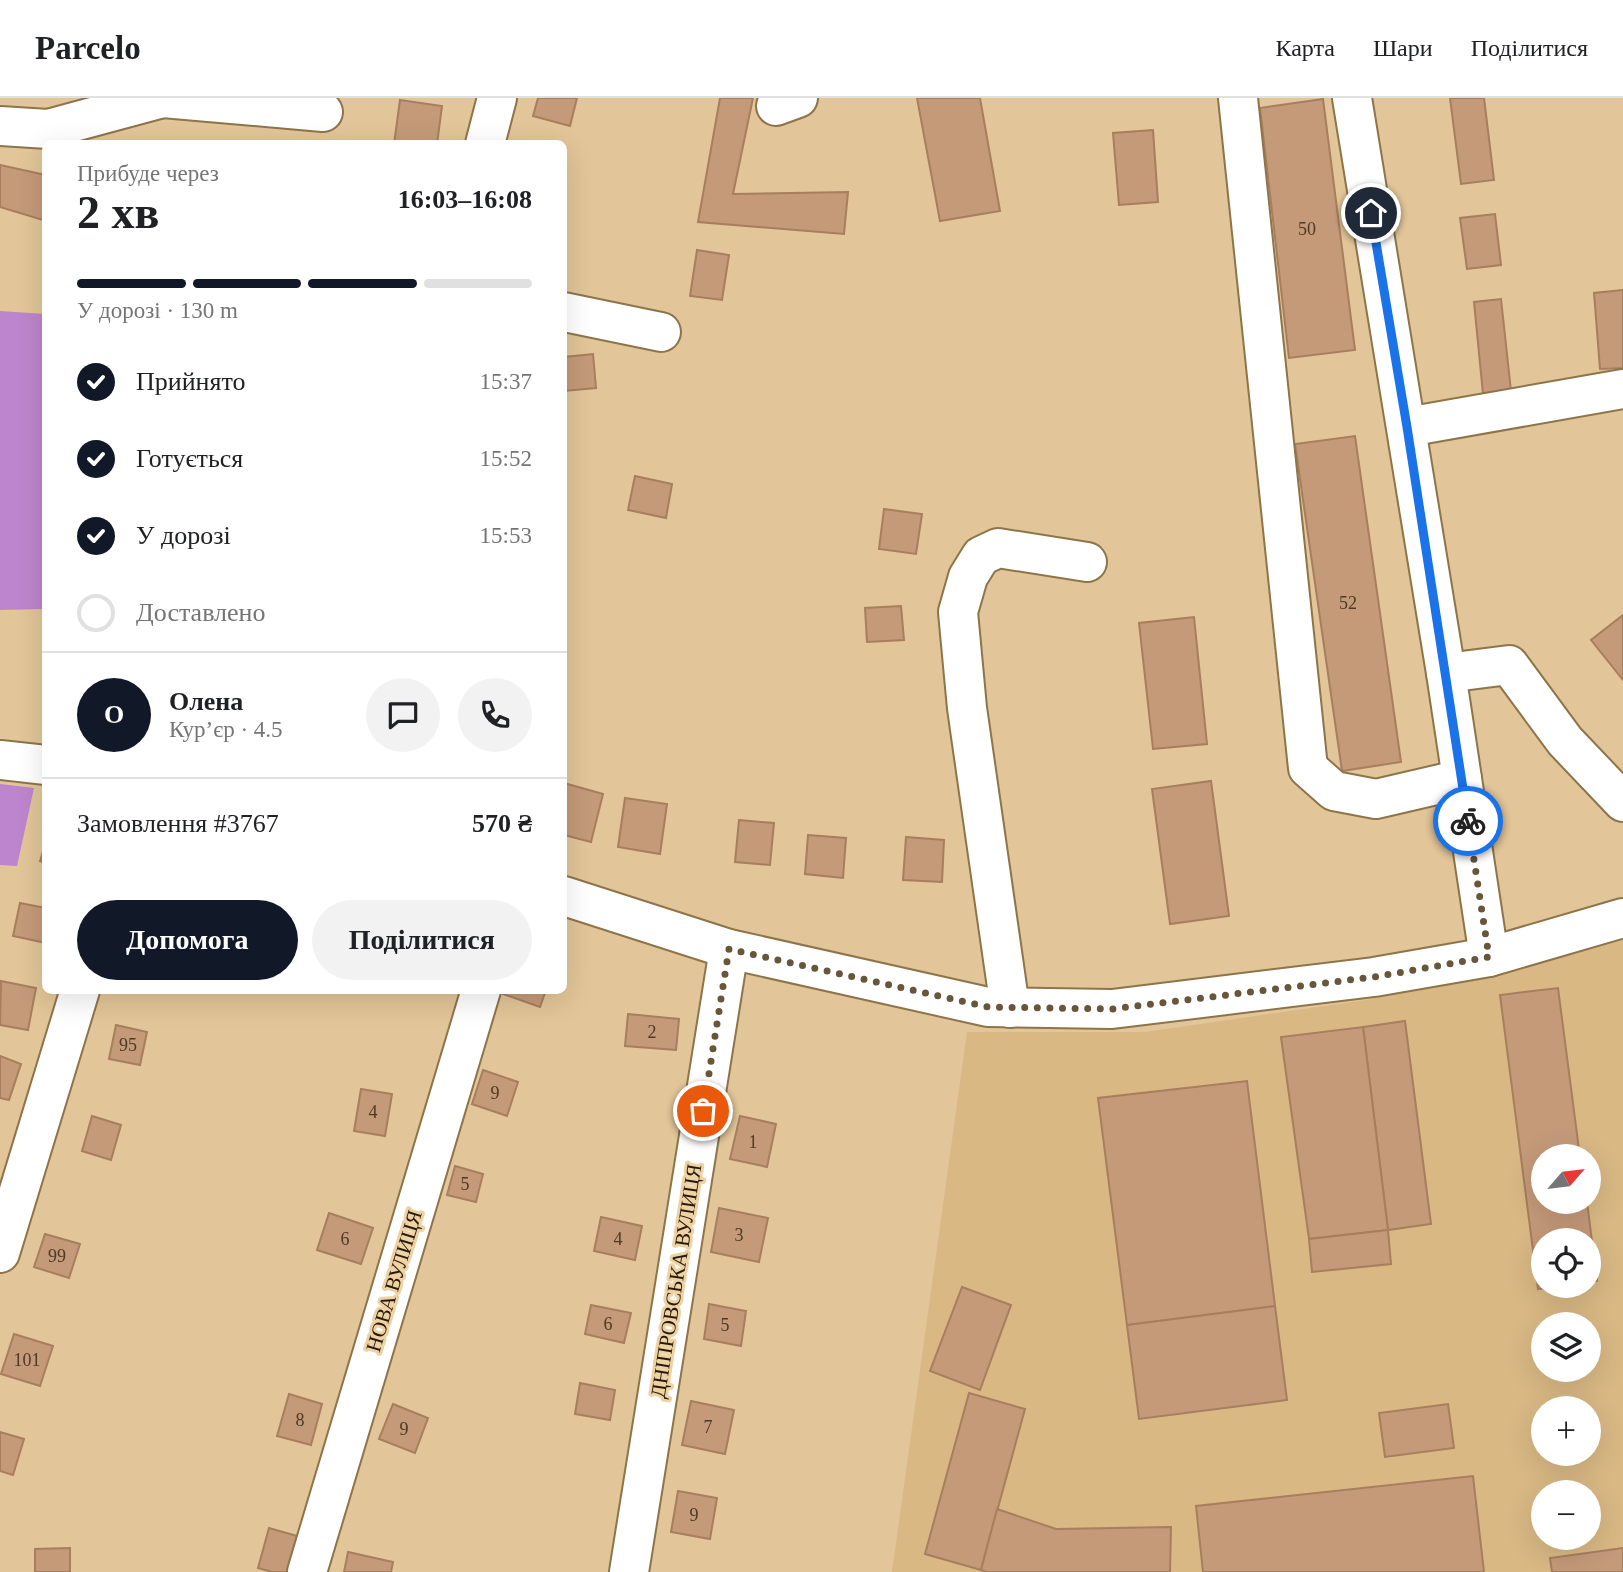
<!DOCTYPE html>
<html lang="uk">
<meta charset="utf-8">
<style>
:root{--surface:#fff;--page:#f2f2f2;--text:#202124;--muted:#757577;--line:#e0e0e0;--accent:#111827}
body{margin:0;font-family:"Times New Roman",serif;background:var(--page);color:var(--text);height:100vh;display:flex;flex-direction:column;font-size:26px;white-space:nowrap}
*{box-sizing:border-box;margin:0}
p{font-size:23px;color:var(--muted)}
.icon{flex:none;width:38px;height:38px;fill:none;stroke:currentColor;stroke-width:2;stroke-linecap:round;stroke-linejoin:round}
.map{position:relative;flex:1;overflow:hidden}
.drawer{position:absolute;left:42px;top:42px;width:525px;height:854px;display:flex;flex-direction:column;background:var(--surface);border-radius:10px;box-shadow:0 7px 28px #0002}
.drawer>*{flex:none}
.needle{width:46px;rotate:62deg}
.tools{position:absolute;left:1531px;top:1046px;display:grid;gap:14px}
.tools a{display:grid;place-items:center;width:70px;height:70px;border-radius:50%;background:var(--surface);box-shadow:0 7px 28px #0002;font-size:35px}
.pin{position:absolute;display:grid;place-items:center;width:60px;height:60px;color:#fff;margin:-30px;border:4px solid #fff;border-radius:50%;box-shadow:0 2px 7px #0007}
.courier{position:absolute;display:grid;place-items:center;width:70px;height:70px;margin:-35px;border:5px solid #1a73e8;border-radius:50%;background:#fff;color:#222;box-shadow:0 2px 9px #0007}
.head em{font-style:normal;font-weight:700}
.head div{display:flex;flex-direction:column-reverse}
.head{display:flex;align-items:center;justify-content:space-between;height:119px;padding:0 35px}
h1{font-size:46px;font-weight:700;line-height:52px}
.bar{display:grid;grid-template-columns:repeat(4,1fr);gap:10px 7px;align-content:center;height:84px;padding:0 35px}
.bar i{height:9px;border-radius:5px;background:var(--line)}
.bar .selected{background:var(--accent)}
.bar p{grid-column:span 4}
.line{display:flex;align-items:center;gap:18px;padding:0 35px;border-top:2px solid var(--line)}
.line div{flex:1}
.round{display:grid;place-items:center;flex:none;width:74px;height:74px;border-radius:37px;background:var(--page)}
ol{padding:0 35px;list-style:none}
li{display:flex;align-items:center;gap:21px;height:77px}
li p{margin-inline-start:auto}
li .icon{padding:7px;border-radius:50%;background:var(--accent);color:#fff;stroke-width:4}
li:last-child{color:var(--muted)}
li i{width:38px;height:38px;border:4px solid var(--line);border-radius:50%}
.action{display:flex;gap:14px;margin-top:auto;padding:14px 35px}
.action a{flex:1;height:80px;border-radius:42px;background:var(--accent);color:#fff;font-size:28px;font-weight:700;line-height:80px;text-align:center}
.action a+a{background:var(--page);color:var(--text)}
header{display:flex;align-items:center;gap:42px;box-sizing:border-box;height:98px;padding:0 35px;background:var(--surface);border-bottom:2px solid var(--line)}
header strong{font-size:33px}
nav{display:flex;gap:38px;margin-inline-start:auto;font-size:24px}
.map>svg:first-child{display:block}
.built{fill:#d9b884;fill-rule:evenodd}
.green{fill:#bd85cd}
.building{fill:#c49a79;stroke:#a77e5e;stroke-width:2}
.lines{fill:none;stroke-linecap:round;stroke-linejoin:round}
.minor-casing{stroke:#8e7449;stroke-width:42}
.minor{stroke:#fff;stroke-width:38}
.done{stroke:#67563a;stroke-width:7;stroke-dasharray:0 12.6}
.route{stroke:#1a73e8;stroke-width:9}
.labels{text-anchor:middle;stroke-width:6;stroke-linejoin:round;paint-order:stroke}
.number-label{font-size:18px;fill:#4d3a24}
.street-label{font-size:21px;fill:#251a08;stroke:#efd2a4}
</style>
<header>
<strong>Parcelo</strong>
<nav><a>Карта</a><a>Шари</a><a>Поділитися</a></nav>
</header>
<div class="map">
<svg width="1623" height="1474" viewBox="0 0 1623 1474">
<rect width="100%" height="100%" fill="#e2c598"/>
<!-- built -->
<path class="built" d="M1623,839v635h-731l75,-540h178l221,-32 137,-28zM1544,1059h45v45h-45zM1544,1143h45v45h-45zM1544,1227h45v45h-45zM1544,1311h45v45h-45zM1544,1395h45v45h-45z"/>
<!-- green -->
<g class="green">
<polygon points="0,213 45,216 45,511 0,512"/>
<polygon points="0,686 34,690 17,768 0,767"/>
</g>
<!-- building -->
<g class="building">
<polygon points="538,0 577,0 570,28 533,18"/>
<polygon points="720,0 753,0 733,96 848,94 844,136 698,124"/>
<polygon points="917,0 980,0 1000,113 940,123"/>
<polygon points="1450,0 1484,0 1494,82 1461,86"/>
<polygon points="1323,1 1355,252 1289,260 1260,10"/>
<polygon points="400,2 442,8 437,46 394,46"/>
<polygon points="1153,32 1158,104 1119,107 1113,35"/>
<polygon points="0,67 46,77 46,123 0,109"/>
<polygon points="1495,116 1501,167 1467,171 1460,120"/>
<polygon points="697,152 729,157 722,202 690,198"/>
<polygon points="1623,192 1623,270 1600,271 1594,195"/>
<polygon points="1501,201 1511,293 1483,296 1474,204"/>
<polygon points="593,256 596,290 564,293 564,259"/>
<polygon points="1355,338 1401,664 1342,673 1295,346"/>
<polygon points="635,378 672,386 666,420 628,412"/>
<polygon points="884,411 922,416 916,456 879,451"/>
<polygon points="901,508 904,542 867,544 865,510"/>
<polygon points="1623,517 1623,582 1591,542"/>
<polygon points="1194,519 1207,646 1153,651 1139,525"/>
<polygon points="1211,683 1229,818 1170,826 1152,691"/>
<polygon points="564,685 603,696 591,744 564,737"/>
<polygon points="625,700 667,706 660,756 618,749"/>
<polygon points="739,722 774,725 770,767 735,764"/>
<polygon points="808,737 846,740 843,780 805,776"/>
<polygon points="906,739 944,742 942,784 903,782"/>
<polygon points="46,744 46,765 40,763"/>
<polygon points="20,805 46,810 46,845 13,838"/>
<polygon points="1,883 36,890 28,932 0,927"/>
<polygon points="1558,890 1580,1059 1544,1059 1544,1104 1587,1104 1597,1183 1589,1184 1589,1143 1544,1143 1544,1188 1560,1188 1538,1191 1500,897"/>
<polygon points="504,892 546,892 540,909 503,896"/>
<polygon points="628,916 679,921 676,952 625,948"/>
<polygon points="1405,923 1431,1126 1388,1132 1363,929"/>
<polygon points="116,927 147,934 140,967 109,961"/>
<polygon points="1363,929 1388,1132 1309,1141 1281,939"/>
<polygon points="0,958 21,966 9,1002 0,1000"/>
<polygon points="483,972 518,984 507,1018 472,1006"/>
<polygon points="1247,983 1275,1208 1127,1227 1098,1000"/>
<polygon points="361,991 392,996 385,1038 354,1033"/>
<polygon points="92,1018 121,1027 111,1062 82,1053"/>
<polygon points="740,1018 776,1026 767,1069 730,1061"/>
<polygon points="455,1068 483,1076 476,1104 447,1097"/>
<polygon points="719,1110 768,1120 759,1164 711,1154"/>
<polygon points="329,1115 373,1130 361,1166 317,1152"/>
<polygon points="601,1119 642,1128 635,1162 594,1153"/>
<polygon points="1388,1132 1391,1166 1312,1174 1309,1141"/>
<polygon points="45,1136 80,1146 69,1180 34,1169"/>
<polygon points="962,1189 1011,1207 980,1292 930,1273"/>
<polygon points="709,1206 746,1213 741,1248 704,1241"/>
<polygon points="591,1207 631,1215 624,1245 585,1236"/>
<polygon points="1275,1208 1287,1302 1139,1321 1127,1227"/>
<polygon points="14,1236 53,1248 40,1288 1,1276"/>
<polygon points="580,1285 615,1292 610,1322 575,1316"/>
<polygon points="969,1295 1025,1311 981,1472 925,1456"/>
<polygon points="289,1296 322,1306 311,1347 277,1338"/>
<polygon points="691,1303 734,1312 725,1356 682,1347"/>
<polygon points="393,1306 428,1320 415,1355 379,1341"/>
<polygon points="1448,1306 1454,1350 1385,1359 1379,1315"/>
<polygon points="0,1334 24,1341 13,1377 0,1373"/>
<polygon points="1473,1378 1484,1474 1203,1474 1196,1408"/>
<polygon points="678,1393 717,1400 710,1441 671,1434"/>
<polygon points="997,1411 1056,1431 1171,1429 1170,1474 986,1474 981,1472"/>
<polygon points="269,1430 297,1438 287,1474 272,1474 258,1470"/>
<polygon points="70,1450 70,1474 35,1474 35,1451"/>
<polygon points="1623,1450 1623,1474 1552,1474 1550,1460"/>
<polygon points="348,1454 393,1464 391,1474 344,1474"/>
</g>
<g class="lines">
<defs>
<g id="minor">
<polyline points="163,0 323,14"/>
<polyline points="1238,0 1308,670 1334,693 1376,701 1462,681"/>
<polyline points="1352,0 1446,575 1509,567 1565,643 1623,704"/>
<polyline points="776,8 798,0"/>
<polyline points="0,28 48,31 163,0"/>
<polyline points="485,46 497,0"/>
<polyline points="564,214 661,234"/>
<polyline points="1407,329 1623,291"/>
<polyline points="1446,575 1489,859"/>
<polyline points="0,662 46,667"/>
<polyline points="564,798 729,851 988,909 1112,911 1374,879 1489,859 1623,820"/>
<polyline points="1010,910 967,610 958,514 968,479 981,458 998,450 1087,464"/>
<polyline points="0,1155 80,892"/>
<polyline points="307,1474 481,892"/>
<polyline points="629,1474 729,851"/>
</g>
</defs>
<!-- minor casing -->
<use href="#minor" class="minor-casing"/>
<!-- minor -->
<use href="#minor" class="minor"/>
</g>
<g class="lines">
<!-- done -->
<polyline class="done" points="703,1013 729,851 988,909 1112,911 1374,879 1489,859 1468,723"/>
<!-- route -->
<polyline class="route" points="1371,115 1407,329 1468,723"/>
</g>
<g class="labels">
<!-- number labels -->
<g class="number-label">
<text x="1307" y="137">50</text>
<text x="1348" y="511">52</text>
<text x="652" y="940">2</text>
<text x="128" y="953">95</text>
<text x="495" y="1001">9</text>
<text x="373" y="1020">4</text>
<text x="753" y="1050">1</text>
<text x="465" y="1092">5</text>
<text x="739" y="1143">3</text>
<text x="345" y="1147">6</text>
<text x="618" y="1147">4</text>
<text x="57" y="1164">99</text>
<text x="608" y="1232">6</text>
<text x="725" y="1233">5</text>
<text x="27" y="1268">101</text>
<text x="300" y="1328">8</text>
<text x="708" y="1335">7</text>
<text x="404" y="1337">9</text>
<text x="694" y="1423">9</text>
</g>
<!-- street labels -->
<g class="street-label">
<text transform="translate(394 1183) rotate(-73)" y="7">НОВА ВУЛИЦЯ</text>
<text transform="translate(676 1183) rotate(-81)" y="7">ДНІПРОВСЬКА ВУЛИЦЯ</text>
</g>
</g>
</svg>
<div class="tools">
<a><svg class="needle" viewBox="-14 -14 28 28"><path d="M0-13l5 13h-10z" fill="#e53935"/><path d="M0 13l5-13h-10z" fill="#757577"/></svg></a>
<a><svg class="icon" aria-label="locate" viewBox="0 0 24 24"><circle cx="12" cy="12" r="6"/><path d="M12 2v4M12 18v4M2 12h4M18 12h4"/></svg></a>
<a><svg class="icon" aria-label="layers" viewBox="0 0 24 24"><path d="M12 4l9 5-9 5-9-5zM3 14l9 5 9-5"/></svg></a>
<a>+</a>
<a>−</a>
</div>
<div class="pin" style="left:703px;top:1013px;background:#ea580c"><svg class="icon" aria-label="bag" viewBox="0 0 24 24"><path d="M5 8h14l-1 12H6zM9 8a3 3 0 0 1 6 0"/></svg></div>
<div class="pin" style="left:1371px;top:115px;background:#1f2937"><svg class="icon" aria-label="home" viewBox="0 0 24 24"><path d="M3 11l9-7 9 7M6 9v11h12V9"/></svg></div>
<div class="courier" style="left:1468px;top:723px"><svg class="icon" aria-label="bike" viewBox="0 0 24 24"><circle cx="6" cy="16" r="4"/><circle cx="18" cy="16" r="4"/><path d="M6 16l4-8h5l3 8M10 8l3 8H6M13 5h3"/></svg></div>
<section class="drawer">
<div class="head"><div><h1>2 хв</h1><p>Прибуде через</p></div><em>16:03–16:08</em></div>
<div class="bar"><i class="selected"></i><i class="selected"></i><i class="selected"></i><i></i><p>У дорозі · 130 m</p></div>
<ol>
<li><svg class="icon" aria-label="check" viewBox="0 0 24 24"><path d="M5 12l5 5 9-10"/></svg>Прийнято<p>15:37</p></li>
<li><svg class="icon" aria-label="check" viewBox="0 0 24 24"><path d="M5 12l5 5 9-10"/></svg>Готується<p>15:52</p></li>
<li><svg class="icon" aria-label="check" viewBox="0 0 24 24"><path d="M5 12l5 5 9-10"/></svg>У дорозі<p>15:53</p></li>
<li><i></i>Доставлено</li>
</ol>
<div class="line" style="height:126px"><b class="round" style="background:var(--accent);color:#fff">О</b><div><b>Олена</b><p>Кур’єр · 4.5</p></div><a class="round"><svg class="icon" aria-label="chat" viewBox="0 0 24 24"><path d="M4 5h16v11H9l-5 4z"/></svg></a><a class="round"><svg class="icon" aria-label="phone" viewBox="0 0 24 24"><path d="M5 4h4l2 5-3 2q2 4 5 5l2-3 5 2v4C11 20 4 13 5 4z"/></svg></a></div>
<div class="line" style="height:91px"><div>Замовлення #3767</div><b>570 ₴</b></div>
<div class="action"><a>Допомога</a><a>Поділитися</a></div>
</section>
</div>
